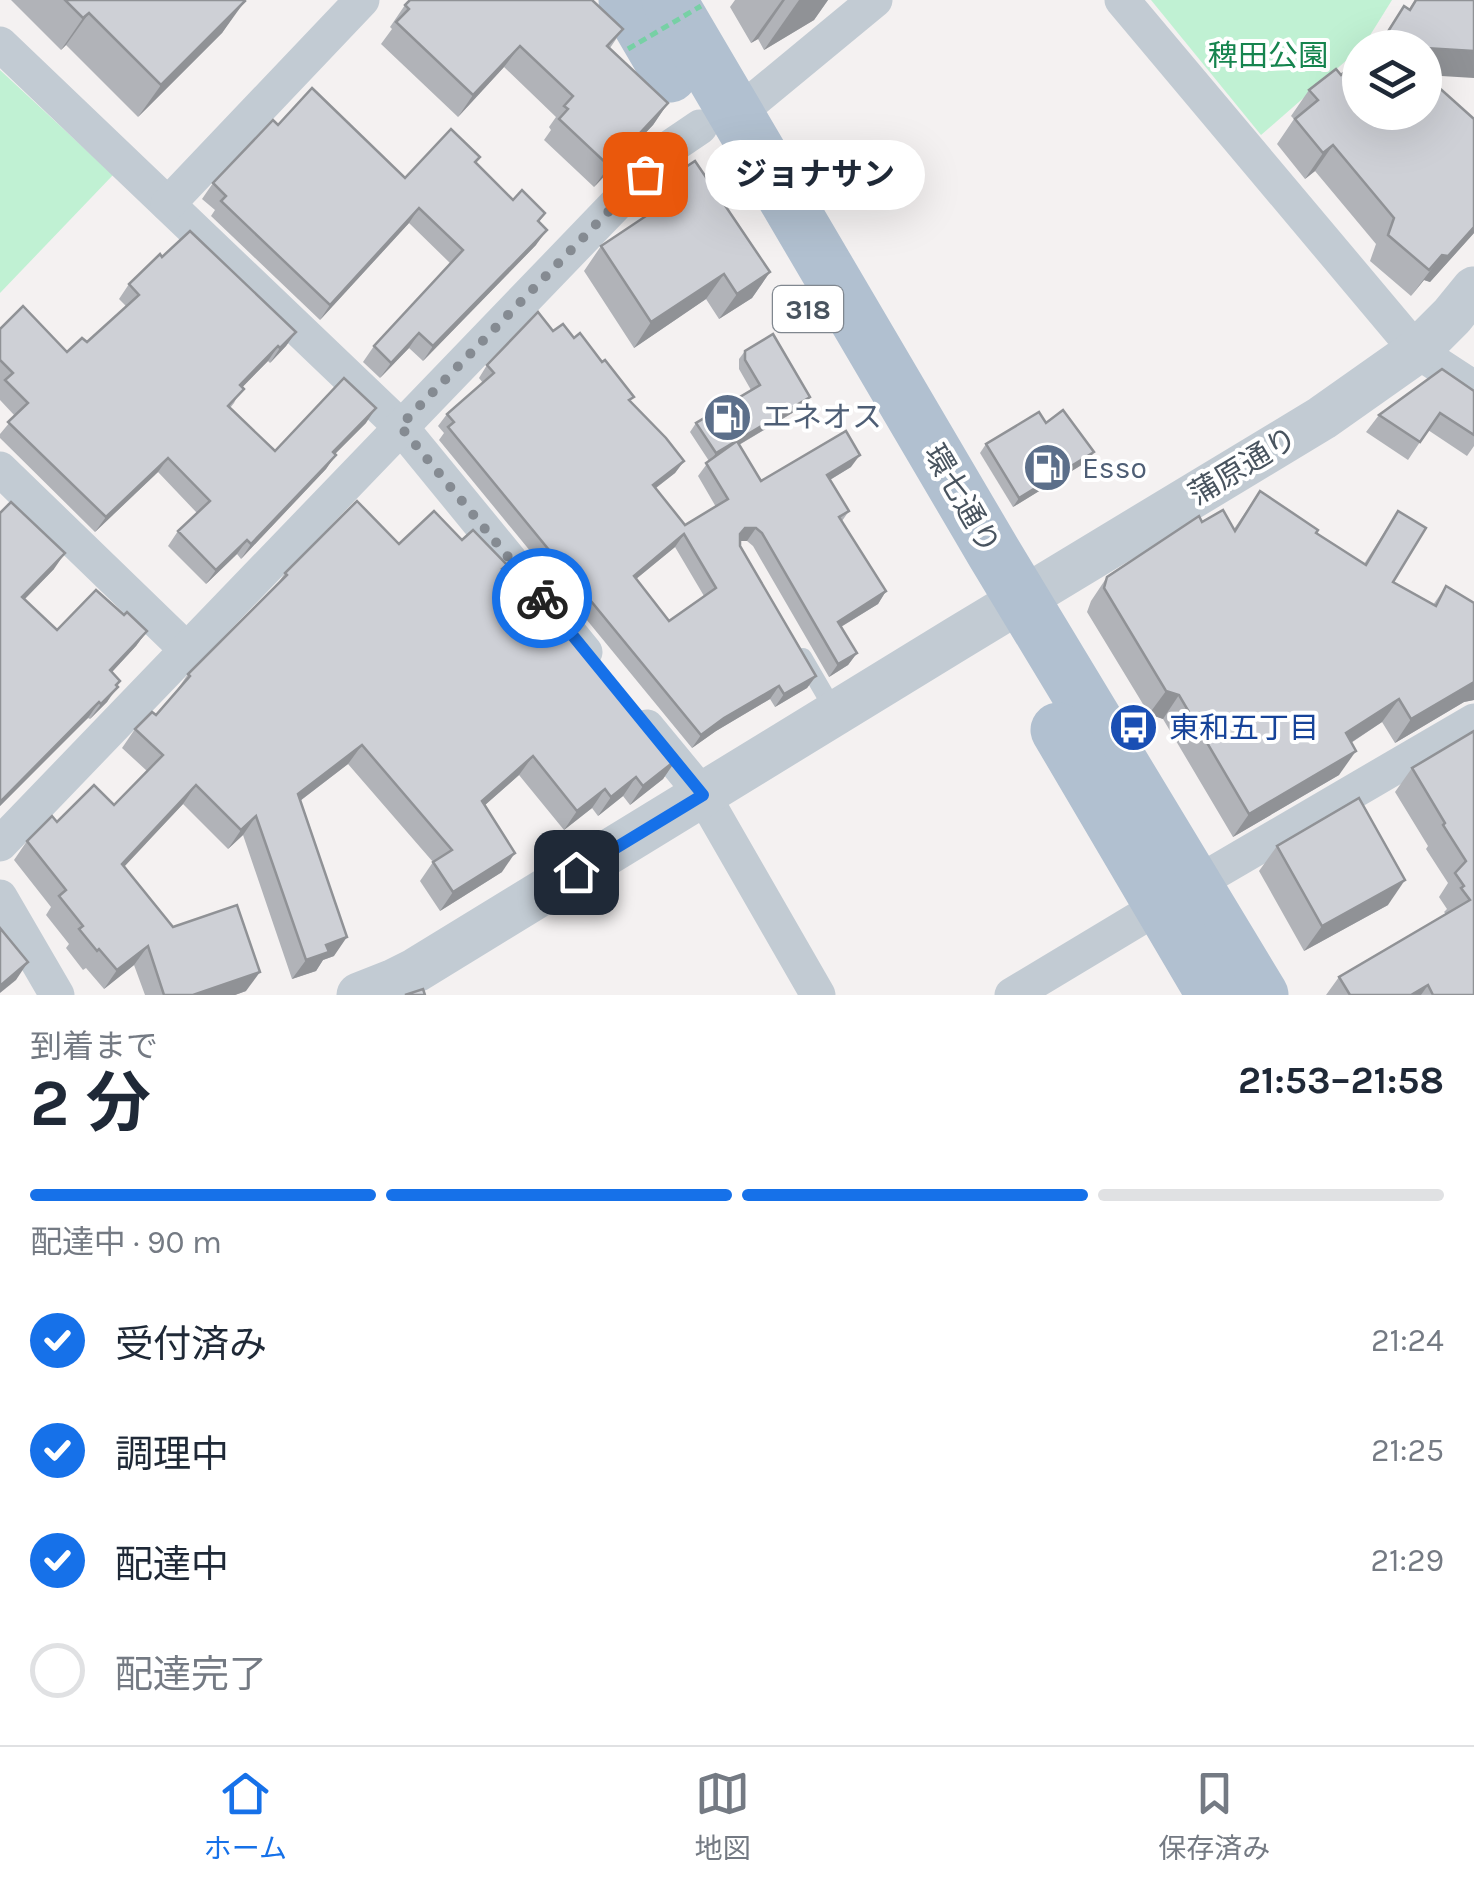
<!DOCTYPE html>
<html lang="ja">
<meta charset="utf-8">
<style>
:root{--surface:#fff;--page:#f6f6f7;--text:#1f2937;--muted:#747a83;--line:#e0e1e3;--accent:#1671e9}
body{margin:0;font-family:Karla,"Noto Sans JP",sans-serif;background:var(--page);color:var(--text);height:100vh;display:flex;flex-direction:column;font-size:38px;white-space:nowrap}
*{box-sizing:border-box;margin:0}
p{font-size:32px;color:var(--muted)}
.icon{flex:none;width:55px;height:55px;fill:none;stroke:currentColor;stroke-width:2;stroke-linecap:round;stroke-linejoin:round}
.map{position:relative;height:995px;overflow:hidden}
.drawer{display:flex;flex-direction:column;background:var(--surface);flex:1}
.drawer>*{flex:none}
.buttons{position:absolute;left:1342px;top:30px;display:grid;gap:20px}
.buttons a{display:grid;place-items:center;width:100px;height:100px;border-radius:50%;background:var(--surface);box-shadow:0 10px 40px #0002;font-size:50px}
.pin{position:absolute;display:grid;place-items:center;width:85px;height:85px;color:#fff;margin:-42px;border-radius:20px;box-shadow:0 5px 15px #0006}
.courier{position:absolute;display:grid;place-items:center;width:100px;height:100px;margin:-50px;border:8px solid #1671e9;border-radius:50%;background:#fff;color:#222;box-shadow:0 2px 12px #0007}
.bubble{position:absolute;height:70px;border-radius:35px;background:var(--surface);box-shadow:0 10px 40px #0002;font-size:32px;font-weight:700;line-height:70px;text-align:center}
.overview em{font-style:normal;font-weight:700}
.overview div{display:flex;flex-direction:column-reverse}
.overview{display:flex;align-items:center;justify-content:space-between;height:170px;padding:0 30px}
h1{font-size:65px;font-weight:700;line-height:75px}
.bar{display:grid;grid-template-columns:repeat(4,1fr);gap:15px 10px;align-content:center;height:120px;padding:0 30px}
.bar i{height:12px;border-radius:8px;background:var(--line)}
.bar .selected{background:var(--accent)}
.bar p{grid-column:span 4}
ol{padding:0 30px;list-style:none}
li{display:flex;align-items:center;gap:30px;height:110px}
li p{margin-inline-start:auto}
li .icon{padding:10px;border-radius:50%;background:var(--accent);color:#fff;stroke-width:4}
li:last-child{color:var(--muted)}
li i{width:55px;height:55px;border:5px solid var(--line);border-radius:50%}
.menu{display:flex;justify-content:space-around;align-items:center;height:140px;border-top:2px solid var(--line);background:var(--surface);font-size:28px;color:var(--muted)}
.menu a{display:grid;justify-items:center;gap:5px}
.menu .selected{color:var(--accent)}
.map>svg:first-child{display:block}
.green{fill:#c0f1d3}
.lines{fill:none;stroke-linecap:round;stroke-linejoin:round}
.service{stroke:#c2cbd3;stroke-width:18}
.minor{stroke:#c2cbd3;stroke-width:35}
.tertiary{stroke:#c2cbd3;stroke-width:45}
.primary{stroke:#b1c0d0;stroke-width:55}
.path-bridge{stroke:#77d0a5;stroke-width:5;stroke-dasharray:8 5;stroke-linecap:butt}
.wall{fill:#b1b3b8;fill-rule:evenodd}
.shaded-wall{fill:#909296}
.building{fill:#ced0d6;stroke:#909296;stroke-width:2.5;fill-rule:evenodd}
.done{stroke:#858b92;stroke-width:10;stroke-dasharray:0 18}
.route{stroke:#1671e9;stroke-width:12}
.labels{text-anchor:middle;stroke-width:8;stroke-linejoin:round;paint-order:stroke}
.shield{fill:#fff;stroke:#80878f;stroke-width:2.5}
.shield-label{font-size:28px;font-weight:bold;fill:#49545f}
.park-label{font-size:30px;fill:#16844e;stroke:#fff}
.service-label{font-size:30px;fill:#4e5e75;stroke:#fff;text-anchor:start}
.street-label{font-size:30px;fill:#49545f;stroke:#fff}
.transit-label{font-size:30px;fill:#164399;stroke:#fff;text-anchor:start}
</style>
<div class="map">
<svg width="1474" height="995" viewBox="0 0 1474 995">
<rect width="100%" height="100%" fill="#f4f1f1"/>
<!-- green -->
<g class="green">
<polygon points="1151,0 1392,0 1364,45 1261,135"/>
<polygon points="0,70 113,175 0,293"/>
</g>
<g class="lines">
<!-- service -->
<polyline class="service" points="803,657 835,712"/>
<!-- minor -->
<g class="minor">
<polyline points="1122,0 1417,351 1474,388"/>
<polyline points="0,44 400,426 585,652"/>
<polyline points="737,114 875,0"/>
<polyline points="168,204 362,0"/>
<polyline points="0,469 186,649"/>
<polyline points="647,727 703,795 818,995"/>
<polyline points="0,844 672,146 700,127"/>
<polyline points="1195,884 1474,721"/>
<polyline points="0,897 57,995"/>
<polyline points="1012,995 1160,906"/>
</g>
<!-- tertiary -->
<polyline class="tertiary" points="359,995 392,982 416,970 958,638 1322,418 1417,351 1452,316 1474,289"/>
<!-- primary -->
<g class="primary">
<polyline points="626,0 670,75"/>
<polyline points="669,0 994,553 1261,995"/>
<polyline points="1058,730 1214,995"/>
</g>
<!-- path-bridge -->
<polyline class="path-bridge" points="628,49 701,6"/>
</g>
<!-- wall -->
<g class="wall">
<polygon points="11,0 244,0 222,33 138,117 66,45 61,50"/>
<polygon points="735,0 828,0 814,20 764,50 758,39 751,43 730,7"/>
<polygon points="1415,0 1474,0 1426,75 1474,119 1474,233 1430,282 1424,280 1411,296 1370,261 1376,244 1315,171 1305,179 1277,144 1294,119 1291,116 1309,90 1341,75 1379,43 1404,6 1409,9"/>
<polygon points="405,5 623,29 610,48 668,103 653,125 594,187 544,140 551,130 549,127 556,117 504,67 458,117 381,44 392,29 390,27"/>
<polygon points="278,125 405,178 480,157 476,163 513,200 545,213 539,222 536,245 423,361 409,348 380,378 363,362 374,346 451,264 409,223 320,320 211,216 215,210 202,199 213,183"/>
<polygon points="663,182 770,272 752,298 719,319 706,299 634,348 584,271 601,246 649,214 645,207"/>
<polygon points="162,257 296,332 286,346 270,363 268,361 242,387 234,403 230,408 275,451 366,423 335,454 326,469 241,559 237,554 206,584 168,546 178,531 197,513 158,472 95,532 0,438 0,434 15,416 0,400 0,329 67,352 87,342 126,306 119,299 129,284"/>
<path d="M553,331l21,7 110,123 -9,12 -19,15 29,37 31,-18 -18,-31 11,-15 -19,-29 6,-9 55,-33 -12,-21v-10l6,-8 65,46 -6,9 -65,39 22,36 90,-14 -21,13 19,31 -7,10 44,70 -8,13 -37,23 16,26 -9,12 -19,12 -76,-131 -6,-5h-7v5l76,130 -9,12 -32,19 -5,-8 -54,32 -24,17 -253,-308 5,-7 -6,-7 9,-12 36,-31 -4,-5 8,-13zM675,547l29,49 -35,25 -33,-42z"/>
<polygon points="1474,391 1474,446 1467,456 1428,430 1408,460 1366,432 1379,415"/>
<polygon points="1046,423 1088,461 1013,507 980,453 986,444"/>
<polygon points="1260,491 1316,533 1364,564 1398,511 1393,582 1433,605 1446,586 1474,700 1464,702 1395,743 1382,722 1351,743 1339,775 1233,837 1163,719 1149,714 1087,612 1091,601 1107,577 1202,522 1234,529"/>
<polygon points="0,513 54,569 25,599 57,630 124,615 147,631 136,646 112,672 118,687 107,702 90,719 88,718 79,726 0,806"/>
<polygon points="462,540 503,570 540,616 676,760 663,779 630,805 623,796 598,816 592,808 564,830 519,775 485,805 502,872 440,911 420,881 433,862 348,764 300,801 334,956 323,960 316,971 292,979 243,835 228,849 183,804 124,866 173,927 246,991 235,995 145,995 134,965 104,989 86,968 83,970 66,948 69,944 46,915 51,907 14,860 27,841 57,822 114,805 147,771 122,748 135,729 156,715 175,693 188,674 276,586 285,573 399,544"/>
<polygon points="1474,731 1474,995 1326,995 1339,977 1446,914 1444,912 1447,909 1439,897 1448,883 1426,849 1428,846 1395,792 1412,768"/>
<polygon points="1277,846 1388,905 1304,951 1259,871"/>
</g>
<!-- shaded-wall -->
<g class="shaded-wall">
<polygon points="782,0 785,0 758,39 751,43"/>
<polygon points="799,0 828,0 814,20 764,50"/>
<polygon points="245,1 222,33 138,117 161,85"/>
<polygon points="89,13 66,45 61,50 83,18"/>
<polygon points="520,46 504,67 458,117 473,95"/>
<polygon points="1425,49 1474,51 1474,78 1425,75"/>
<polygon points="668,103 653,125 594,187 609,166"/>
<polygon points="1333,145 1315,171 1305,179 1323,153"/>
<polygon points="419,208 409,223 320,320 330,305"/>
<polygon points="1474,227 1474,233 1430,282 1424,280 1411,296 1442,255"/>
<polygon points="547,230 536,245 423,361 433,346"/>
<polygon points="770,272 752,298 719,319 737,294"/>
<polygon points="724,274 706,299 634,348 651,322"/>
<polygon points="296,332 286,346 270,363 280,348"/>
<polygon points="419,333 409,348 380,378 391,363"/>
<polygon points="278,346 268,361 230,400 240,385"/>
<polygon points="810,397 804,406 710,462 716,453"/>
<polygon points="376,408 366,423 323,466 333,452"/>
<polygon points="1094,452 1088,461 1013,507 1019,498"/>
<polygon points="336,455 326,469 241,559 251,544"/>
<polygon points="860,455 851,467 818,487 827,475"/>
<polygon points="168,458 158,472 95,532 106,517"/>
<polygon points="684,461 675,473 644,497 653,485"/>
<polygon points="745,528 756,528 747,541 737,541 740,534"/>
<polygon points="684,534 675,547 625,588 634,576"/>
<polygon points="247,540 237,554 206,584 216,570"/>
<polygon points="65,553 54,569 12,612 22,597"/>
<polygon points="886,591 878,604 829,634 838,622"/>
<polygon points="147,631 136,646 99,686 110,670"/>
<polygon points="857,653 848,665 829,677 838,664"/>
<polygon points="816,676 807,688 775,707 784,694"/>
<polygon points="120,681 107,702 90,719 101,704"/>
<polygon points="1474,682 1474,700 1464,702 1395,743 1411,719"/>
<polygon points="779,686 770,699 716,731 692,748 701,735 724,718"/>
<polygon points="1166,691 1179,695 1163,719 1149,714"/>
<polygon points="1399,699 1382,722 1329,757 1346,733"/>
<polygon points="99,702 88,718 0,806 0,802"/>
<polygon points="362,745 348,764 284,813 298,794"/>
<polygon points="1356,751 1339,775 1233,837 1249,814"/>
<polygon points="533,756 519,775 468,820 482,801"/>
<polygon points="676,760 663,779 630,805 643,786"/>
<polygon points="636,777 623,796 598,816 611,797"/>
<polygon points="196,785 183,804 109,883 122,864"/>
<polygon points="605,789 592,808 564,830 577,811"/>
<polygon points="256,816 243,835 228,849 241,830"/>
<polygon points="515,853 502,872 440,911 453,892"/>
<polygon points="1405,880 1388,905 1304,951 1322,926"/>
<polygon points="347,937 334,956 323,960 316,971 292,979 306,960 326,945"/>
<polygon points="148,946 134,965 104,989 117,970"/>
<polygon points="28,962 16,980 0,993 0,986"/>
<polygon points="260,972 246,991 235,995 193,995"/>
<polygon points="1428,985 1421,995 1411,995"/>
</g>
<!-- building -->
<g class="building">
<polygon points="65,0 244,0 245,1 161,85 89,13 83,18"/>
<polygon points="410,0 592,0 623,29 607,46 668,103 609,166 559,119 568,109 564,106 573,96 520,46 473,95 396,22 409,9 405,5"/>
<polygon points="1416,0 1474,0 1474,51 1425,48 1373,48 1384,38 1404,6 1410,10"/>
<polygon points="1360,59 1360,112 1425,112 1425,75 1474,119 1474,227 1448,256 1442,255 1429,270 1388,235 1394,218 1333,145 1323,153 1295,119 1318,100 1309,90 1336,69 1341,75"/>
<polygon points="312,88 405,178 451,129 480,157 475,162 513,200 522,190 545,213 538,221 547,230 433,346 419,333 391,363 374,346 463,250 419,208 330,305 221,201 226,196 213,183 273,120 278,125"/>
<polygon points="695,161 770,272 737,294 724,274 651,322 601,246 673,198 663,182"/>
<polygon points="190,231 296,332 280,348 278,346 240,385 244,389 228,406 275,451 344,378 376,408 333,452 336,455 251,544 247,540 216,570 178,531 210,501 168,458 106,517 8,422 28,403 5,380 13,373 0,360 0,329 23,306 67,352 82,338 87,342 139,295 129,284 160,254 162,257"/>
<path d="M538,312l15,19 10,-7 11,14 6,-5 22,29 3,-2 29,37 -5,3 37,38 18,23 -31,24 32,40 43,-26 -22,-36 31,-22 24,40 85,-50 14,24 -33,20 22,36 -10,6 47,74 -48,31 19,31 -19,11 -76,-131 -6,-5h-11l-5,6v12l76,130 -32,18 -5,-8 -55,32 -23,17 -253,-308 6,-5 -7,-8 47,-41 -7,-8zM684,534l32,54 -47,33 -35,-45z"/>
<polygon points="773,334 810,397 716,453 696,423 760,385 745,360 745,351"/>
<polygon points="1442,369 1474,391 1474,435 1440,413 1420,442 1379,415"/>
<polygon points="1063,410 1094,452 1019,498 986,444 1039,412 1046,423"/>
<polygon points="1260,491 1318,530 1316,533 1366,565 1398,511 1426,528 1393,582 1436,606 1446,586 1474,603 1474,682 1411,719 1399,699 1346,733 1356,751 1249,814 1179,695 1166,691 1104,588 1107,577 1199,516 1202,522 1223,510 1235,531"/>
<polygon points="357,501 399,544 434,511 462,540 473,530 507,565 502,569 540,616 549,608 564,624 676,760 643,786 636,777 611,797 605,789 577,811 533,756 482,801 515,853 453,892 433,862 452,850 362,745 298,794 347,937 326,945 329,952 306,960 256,816 241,830 196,785 122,864 173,927 237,905 260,972 193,995 164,995 148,946 117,970 99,949 97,951 79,929 83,926 59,896 66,890 27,841 52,816 57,822 94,785 114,805 163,755 135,729 152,712 156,715 190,676 188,674 287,575 285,573"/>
<polygon points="11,502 65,553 22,597 57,630 96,590 124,615 127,612 147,631 110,670 120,681 116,685 118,687 101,704 99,702 90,711 0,802 0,513"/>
<polygon points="1474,731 1474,995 1433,995 1428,985 1411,995 1350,995 1339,977 1470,900 1461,888 1464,886 1455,873 1466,861 1443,825 1445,823 1412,768"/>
<polygon points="1359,798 1405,880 1322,926 1277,846"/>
<polygon points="0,928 28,962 0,986"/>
<polygon points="423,989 425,995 405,995"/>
</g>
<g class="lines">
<!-- done -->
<polyline class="done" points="542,598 400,426 645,174"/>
<!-- route -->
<polyline class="route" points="542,598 703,795 576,872"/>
</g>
<!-- icons -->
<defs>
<symbol id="fuel-disc" viewBox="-11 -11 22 22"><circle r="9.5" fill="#5c6f8a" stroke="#fff"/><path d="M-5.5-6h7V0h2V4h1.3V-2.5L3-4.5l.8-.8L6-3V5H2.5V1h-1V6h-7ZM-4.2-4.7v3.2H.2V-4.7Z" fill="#fff"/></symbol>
<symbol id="bus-disc" viewBox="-11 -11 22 22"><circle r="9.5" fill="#1a4fb4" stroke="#fff"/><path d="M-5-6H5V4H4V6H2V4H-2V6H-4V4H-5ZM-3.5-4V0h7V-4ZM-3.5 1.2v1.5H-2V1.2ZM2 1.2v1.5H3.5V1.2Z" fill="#fff"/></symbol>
</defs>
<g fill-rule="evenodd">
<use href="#fuel-disc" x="700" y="390" width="55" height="55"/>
<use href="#fuel-disc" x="1020" y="440" width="55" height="55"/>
<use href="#bus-disc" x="1106" y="700" width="55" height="55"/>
</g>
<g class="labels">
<!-- shield labels -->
<rect class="shield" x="773" y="286" width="70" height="46" rx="8"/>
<g class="shield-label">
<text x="808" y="319">318</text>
</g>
<!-- park labels -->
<g class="park-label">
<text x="1268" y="66">稗田公園</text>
</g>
<!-- service labels -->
<g class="service-label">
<text x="762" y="427">エネオス</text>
<text x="1082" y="478">Esso</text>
</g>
<!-- street labels -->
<g class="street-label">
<text transform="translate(1243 466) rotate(-31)" y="10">蒲原通り</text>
<text transform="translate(962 499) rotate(60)" y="10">環七通り</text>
</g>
<!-- transit labels -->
<g class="transit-label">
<text x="1169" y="738">東和五丁目</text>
</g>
</g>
</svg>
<div class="buttons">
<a><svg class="icon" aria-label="layers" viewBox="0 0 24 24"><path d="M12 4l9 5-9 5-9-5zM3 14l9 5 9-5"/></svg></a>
</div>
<div class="pin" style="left:645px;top:174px;background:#ea580c"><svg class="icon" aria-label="bag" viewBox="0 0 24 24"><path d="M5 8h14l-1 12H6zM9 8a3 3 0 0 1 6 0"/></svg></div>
<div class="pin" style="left:576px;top:872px;background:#1f2937"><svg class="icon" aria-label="home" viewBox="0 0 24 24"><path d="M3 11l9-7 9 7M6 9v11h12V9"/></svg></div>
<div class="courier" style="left:542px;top:598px"><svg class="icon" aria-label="bike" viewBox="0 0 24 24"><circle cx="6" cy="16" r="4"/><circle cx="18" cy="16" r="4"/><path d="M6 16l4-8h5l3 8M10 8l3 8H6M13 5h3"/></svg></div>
<div class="bubble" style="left:705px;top:140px;width:220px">ジョナサン</div>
</div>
<section class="drawer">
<div class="overview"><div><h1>2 分</h1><p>到着まで</p></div><em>21:53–21:58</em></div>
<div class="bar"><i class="selected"></i><i class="selected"></i><i class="selected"></i><i></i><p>配達中 · 90 m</p></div>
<ol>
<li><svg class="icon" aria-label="check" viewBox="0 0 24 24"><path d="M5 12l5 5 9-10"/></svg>受付済み<p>21:24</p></li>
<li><svg class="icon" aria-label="check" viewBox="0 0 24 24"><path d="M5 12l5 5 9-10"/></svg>調理中<p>21:25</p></li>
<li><svg class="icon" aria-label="check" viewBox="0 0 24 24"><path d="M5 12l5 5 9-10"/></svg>配達中<p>21:29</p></li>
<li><i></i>配達完了</li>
</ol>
</section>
<nav class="menu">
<a class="selected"><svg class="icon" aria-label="home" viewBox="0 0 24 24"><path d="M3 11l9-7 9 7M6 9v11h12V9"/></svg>ホーム</a>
<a><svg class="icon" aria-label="map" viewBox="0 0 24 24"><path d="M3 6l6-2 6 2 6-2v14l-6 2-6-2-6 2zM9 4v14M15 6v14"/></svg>地図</a>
<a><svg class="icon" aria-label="saved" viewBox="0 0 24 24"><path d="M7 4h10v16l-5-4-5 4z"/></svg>保存済み</a>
</nav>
